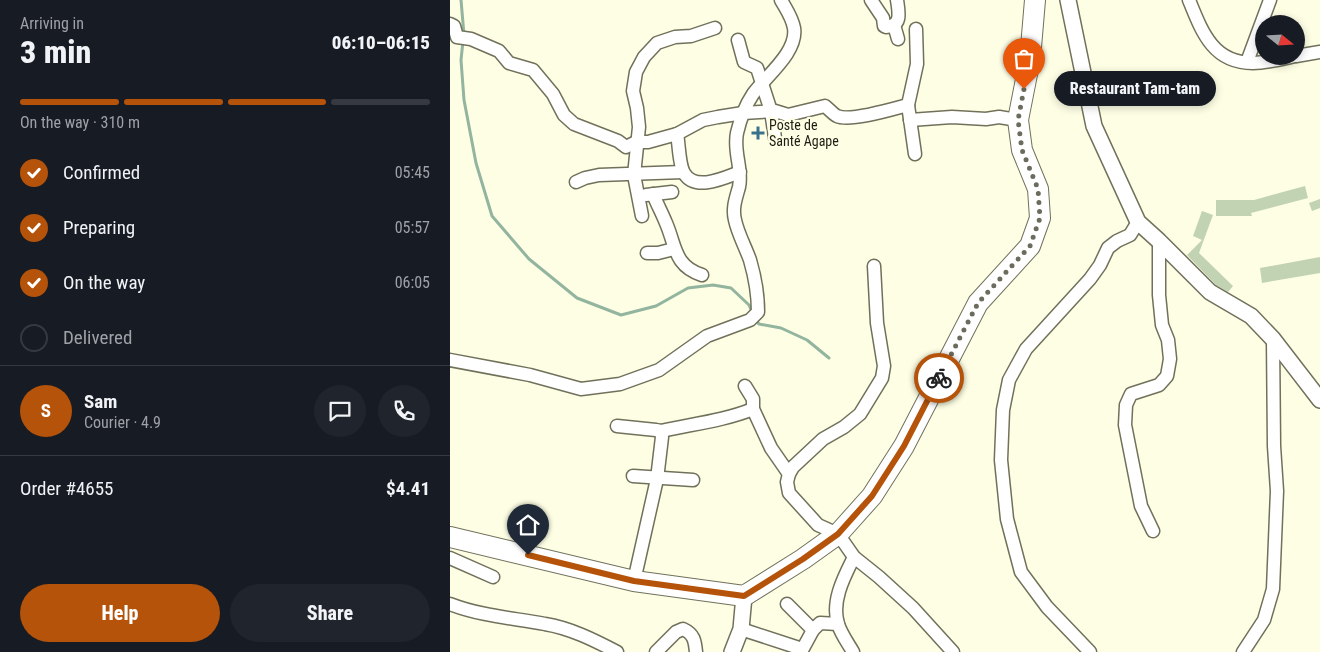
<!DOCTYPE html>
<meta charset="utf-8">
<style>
:root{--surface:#171b24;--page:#20242c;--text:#f1f3f6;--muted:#9ea1a6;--line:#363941;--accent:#b45309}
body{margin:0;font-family:"Roboto Condensed",sans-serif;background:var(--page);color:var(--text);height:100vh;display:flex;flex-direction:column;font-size:19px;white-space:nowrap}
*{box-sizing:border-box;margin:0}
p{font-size:16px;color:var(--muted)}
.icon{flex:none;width:28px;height:28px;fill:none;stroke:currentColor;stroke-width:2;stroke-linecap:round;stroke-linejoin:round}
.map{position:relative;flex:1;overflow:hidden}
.side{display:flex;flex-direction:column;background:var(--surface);width:450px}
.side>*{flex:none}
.needle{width:32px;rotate:108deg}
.controls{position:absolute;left:805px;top:15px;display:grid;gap:10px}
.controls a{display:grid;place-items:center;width:50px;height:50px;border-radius:50%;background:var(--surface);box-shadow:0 2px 8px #0003;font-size:25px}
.pin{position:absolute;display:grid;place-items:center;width:42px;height:42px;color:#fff;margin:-51px -21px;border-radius:50% 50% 50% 0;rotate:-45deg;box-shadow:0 0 5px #0007}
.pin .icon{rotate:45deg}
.courier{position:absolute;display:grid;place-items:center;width:50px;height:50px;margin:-25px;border:4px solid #b45309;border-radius:50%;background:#fff;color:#222;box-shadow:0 1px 6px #0007}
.bubble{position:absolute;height:35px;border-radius:18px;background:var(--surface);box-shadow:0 2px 8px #0003;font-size:16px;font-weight:800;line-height:35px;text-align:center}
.head em{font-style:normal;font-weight:800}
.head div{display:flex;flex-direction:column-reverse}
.head{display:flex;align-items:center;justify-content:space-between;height:85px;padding:0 20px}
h1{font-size:32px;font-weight:800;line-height:38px}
.bar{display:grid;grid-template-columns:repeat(4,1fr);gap:8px 5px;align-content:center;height:60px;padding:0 20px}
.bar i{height:6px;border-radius:4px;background:var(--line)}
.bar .active{background:var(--accent)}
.bar p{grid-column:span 4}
.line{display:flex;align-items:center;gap:12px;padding:0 20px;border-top:1px solid var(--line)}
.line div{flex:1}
.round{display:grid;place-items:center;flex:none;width:52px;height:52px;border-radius:26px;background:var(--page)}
ol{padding:0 20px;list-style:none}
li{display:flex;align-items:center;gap:15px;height:55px}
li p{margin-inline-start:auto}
li .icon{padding:5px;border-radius:50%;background:var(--accent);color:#fff;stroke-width:4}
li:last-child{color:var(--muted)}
li i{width:28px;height:28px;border:2px solid var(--line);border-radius:50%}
.action{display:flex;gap:10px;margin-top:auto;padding:10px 20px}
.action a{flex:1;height:58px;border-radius:30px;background:var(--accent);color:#fff;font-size:20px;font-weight:800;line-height:58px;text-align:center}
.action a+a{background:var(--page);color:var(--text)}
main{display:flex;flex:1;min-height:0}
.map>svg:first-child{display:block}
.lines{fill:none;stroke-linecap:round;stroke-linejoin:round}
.stream{stroke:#93b49e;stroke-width:3}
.building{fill:#c1d3b3}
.minor-casing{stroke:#71715b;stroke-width:15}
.tertiary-casing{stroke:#71715b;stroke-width:18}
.trunk-casing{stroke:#71715b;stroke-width:22}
.minor{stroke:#fff;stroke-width:12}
.tertiary{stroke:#fff;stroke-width:15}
.trunk{stroke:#fff;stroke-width:20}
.done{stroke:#6b6c5d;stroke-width:5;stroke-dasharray:0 9}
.route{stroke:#b45309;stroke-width:6}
.poi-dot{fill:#39728c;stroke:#fdfee4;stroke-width:2}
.labels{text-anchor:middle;stroke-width:4.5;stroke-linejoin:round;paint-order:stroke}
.poi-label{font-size:14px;fill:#1d1d14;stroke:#fdfee4;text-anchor:start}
</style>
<main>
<section class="side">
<div class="head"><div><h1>3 min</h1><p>Arriving in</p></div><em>06:10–06:15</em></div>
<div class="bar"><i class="active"></i><i class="active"></i><i class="active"></i><i></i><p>On the way · 310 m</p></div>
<ol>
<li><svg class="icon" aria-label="check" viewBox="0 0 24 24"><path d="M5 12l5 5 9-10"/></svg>Confirmed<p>05:45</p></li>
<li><svg class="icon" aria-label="check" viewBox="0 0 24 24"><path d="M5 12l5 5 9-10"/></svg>Preparing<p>05:57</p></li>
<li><svg class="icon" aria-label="check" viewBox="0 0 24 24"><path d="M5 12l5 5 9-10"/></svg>On the way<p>06:05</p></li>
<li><i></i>Delivered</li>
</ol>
<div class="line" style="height:90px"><b class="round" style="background:var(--accent);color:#fff">S</b><div><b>Sam</b><p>Courier · 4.9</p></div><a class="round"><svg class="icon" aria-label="chat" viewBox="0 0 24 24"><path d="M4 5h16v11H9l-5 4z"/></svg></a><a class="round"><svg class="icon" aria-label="phone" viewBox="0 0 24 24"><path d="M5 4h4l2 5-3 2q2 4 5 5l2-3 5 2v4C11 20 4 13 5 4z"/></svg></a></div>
<div class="line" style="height:65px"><div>Order #4655</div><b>$4.41</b></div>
<div class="action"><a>Help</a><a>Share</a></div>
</section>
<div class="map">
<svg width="870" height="652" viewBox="0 0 870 652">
<rect width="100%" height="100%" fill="#fdfee4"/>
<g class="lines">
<!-- stream -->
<g class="stream">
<polyline points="11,0 14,35"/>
<polyline points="13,41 11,60 14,100 26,163 42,216 79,259 127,298 171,315 206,306 238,288 263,285 281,288 299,305 302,312"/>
<polyline points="306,320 309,324 331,328 357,340 379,358"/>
</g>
</g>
<!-- building -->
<g class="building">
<polygon points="855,186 858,198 801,213 802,216 766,216 766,200 804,200"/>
<polygon points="870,199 870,208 862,211 859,203"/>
<polygon points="752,211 763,215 749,253 783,286 778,292 766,285 737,255 752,240 743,236"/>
<polygon points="870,257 870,273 812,283 810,268"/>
</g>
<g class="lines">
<defs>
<g id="minor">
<path d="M421,0l12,18 1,8 2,1c16,-1 13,-14 11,-27"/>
<path d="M739,0c13,32 24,63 64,63 14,0 29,-4 42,-7"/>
<path d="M0,24l4,2 3,11 14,2 28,12 10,12 24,7 20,24 11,21 10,9 44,17 8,6 10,-5h12l29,-8 26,-14 15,-3 25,-4 32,-2 13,4 37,-9c4,3 8,8 12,10 13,6 56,-7 71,-11"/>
<polyline points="444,25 448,39"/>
<polyline points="288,40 294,62 307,68 321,111 325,138"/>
<polyline points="846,56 870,52"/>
<polyline points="797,62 820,0"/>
<polyline points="460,120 502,117 536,119 549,117 568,120"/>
<path d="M227,134c2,10 2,31 7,39 11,19 40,5 56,-1"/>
<polyline points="465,154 458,105 467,64 466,29"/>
<polyline points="126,182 135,178 149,175 233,172"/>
<path d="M203,194c4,10 9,19 13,29 10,23 8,43 36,52"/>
<polyline points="196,195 222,192"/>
<polyline points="192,216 184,175 189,127 187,108 183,91 186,72 194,57 207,43 225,37 241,36 265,28"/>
<polyline points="197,253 208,253 224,249"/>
<polyline points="424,266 427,323 434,366 432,378 410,414 394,427 373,439 343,467 339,474 337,482 339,493 368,525 388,534 404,557 429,577 463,608 503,652"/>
<path d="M0,360l80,15 51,14 39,-5 39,-14 48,-34 43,-16 8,-8c0,-17 -3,-35 -8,-52 -5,-14 -12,-26 -15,-40 -3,-12 1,-22 4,-33 4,-18 -6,-35 -2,-54 3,-13 8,-27 16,-39 13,-18 45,-42 41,-66 -2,-11 -8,-19 -13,-28"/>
<polyline points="295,386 303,399 303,409 321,448 339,474"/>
<polyline points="167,426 206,430 211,431 212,437 207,479 184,581"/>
<path d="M211,431c31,-7 62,-10 92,-22"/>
<polyline points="183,476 243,480"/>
<polyline points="703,531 691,506 675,425 676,405 681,394 709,385 717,376 720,359 718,340 712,325 709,295 709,241"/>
<polyline points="0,558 43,577"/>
<path d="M0,604c31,12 63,14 95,20 25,4 49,16 72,28"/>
<polyline points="337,604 363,630"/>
<polyline points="291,629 352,649"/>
<path d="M206,652l20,-20 7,-3c11,5 12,12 13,23"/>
<polyline points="351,652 363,630 370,623 388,624"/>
<path d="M403,652c-5,-9 -12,-18 -15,-28 -7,-23 6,-47 16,-67"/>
<polyline points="640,652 597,607 571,572 557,519 551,460 553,410 559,380 576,349 640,279 650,265 658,248 667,241 680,235 688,222"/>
<polyline points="793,652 814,620 823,589 827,491 824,446 823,339"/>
</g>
<g id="tertiary">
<polyline points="618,0 644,126 688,222 709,241 760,292 801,316 823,339 870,400"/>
<polyline points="282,652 291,629 294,596"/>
</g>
<polyline id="trunk" points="0,537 184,581 294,596 353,559 388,534 422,496 454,446 528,303 580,246 590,218 588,189 572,150 568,120 580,59 585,0"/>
</defs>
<!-- minor casing -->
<use href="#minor" class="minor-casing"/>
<!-- tertiary casing -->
<use href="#tertiary" class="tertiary-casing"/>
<!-- trunk casing -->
<use href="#trunk" class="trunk-casing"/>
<!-- minor -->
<use href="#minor" class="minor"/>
<!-- tertiary -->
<use href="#tertiary" class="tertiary"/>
<!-- trunk -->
<use href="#trunk" class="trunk"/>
</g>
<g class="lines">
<!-- done -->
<polyline class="done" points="489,378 528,303 580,246 590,218 588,189 572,150 568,120 574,89"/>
<!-- route -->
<polyline class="route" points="78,555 184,581 294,596 353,559 388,534 422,496 454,446 489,378"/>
</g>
<!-- markers -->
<path class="poi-dot" d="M305.5 125.5h5v5h5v5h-5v5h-5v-5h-5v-5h5z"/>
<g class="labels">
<!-- poi labels -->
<g class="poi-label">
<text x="319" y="130">Poste de<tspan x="319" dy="16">Santé Agape</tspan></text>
</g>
</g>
</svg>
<div class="controls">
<a><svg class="needle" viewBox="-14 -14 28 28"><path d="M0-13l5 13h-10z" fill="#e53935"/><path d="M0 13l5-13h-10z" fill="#9ea1a6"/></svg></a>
</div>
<div class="pin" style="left:574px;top:89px;background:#ea580c"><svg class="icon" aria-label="bag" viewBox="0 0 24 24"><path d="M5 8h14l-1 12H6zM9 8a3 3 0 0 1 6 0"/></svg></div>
<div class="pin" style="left:78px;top:555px;background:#1f2937"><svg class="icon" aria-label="home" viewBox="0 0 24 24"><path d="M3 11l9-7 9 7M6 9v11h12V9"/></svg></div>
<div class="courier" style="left:489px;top:378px"><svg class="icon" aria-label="bike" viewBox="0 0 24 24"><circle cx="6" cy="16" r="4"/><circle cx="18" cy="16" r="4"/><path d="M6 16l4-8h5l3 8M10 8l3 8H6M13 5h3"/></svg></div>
<div class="bubble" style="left:604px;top:71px;width:162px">Restaurant Tam-tam</div>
</div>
</main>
